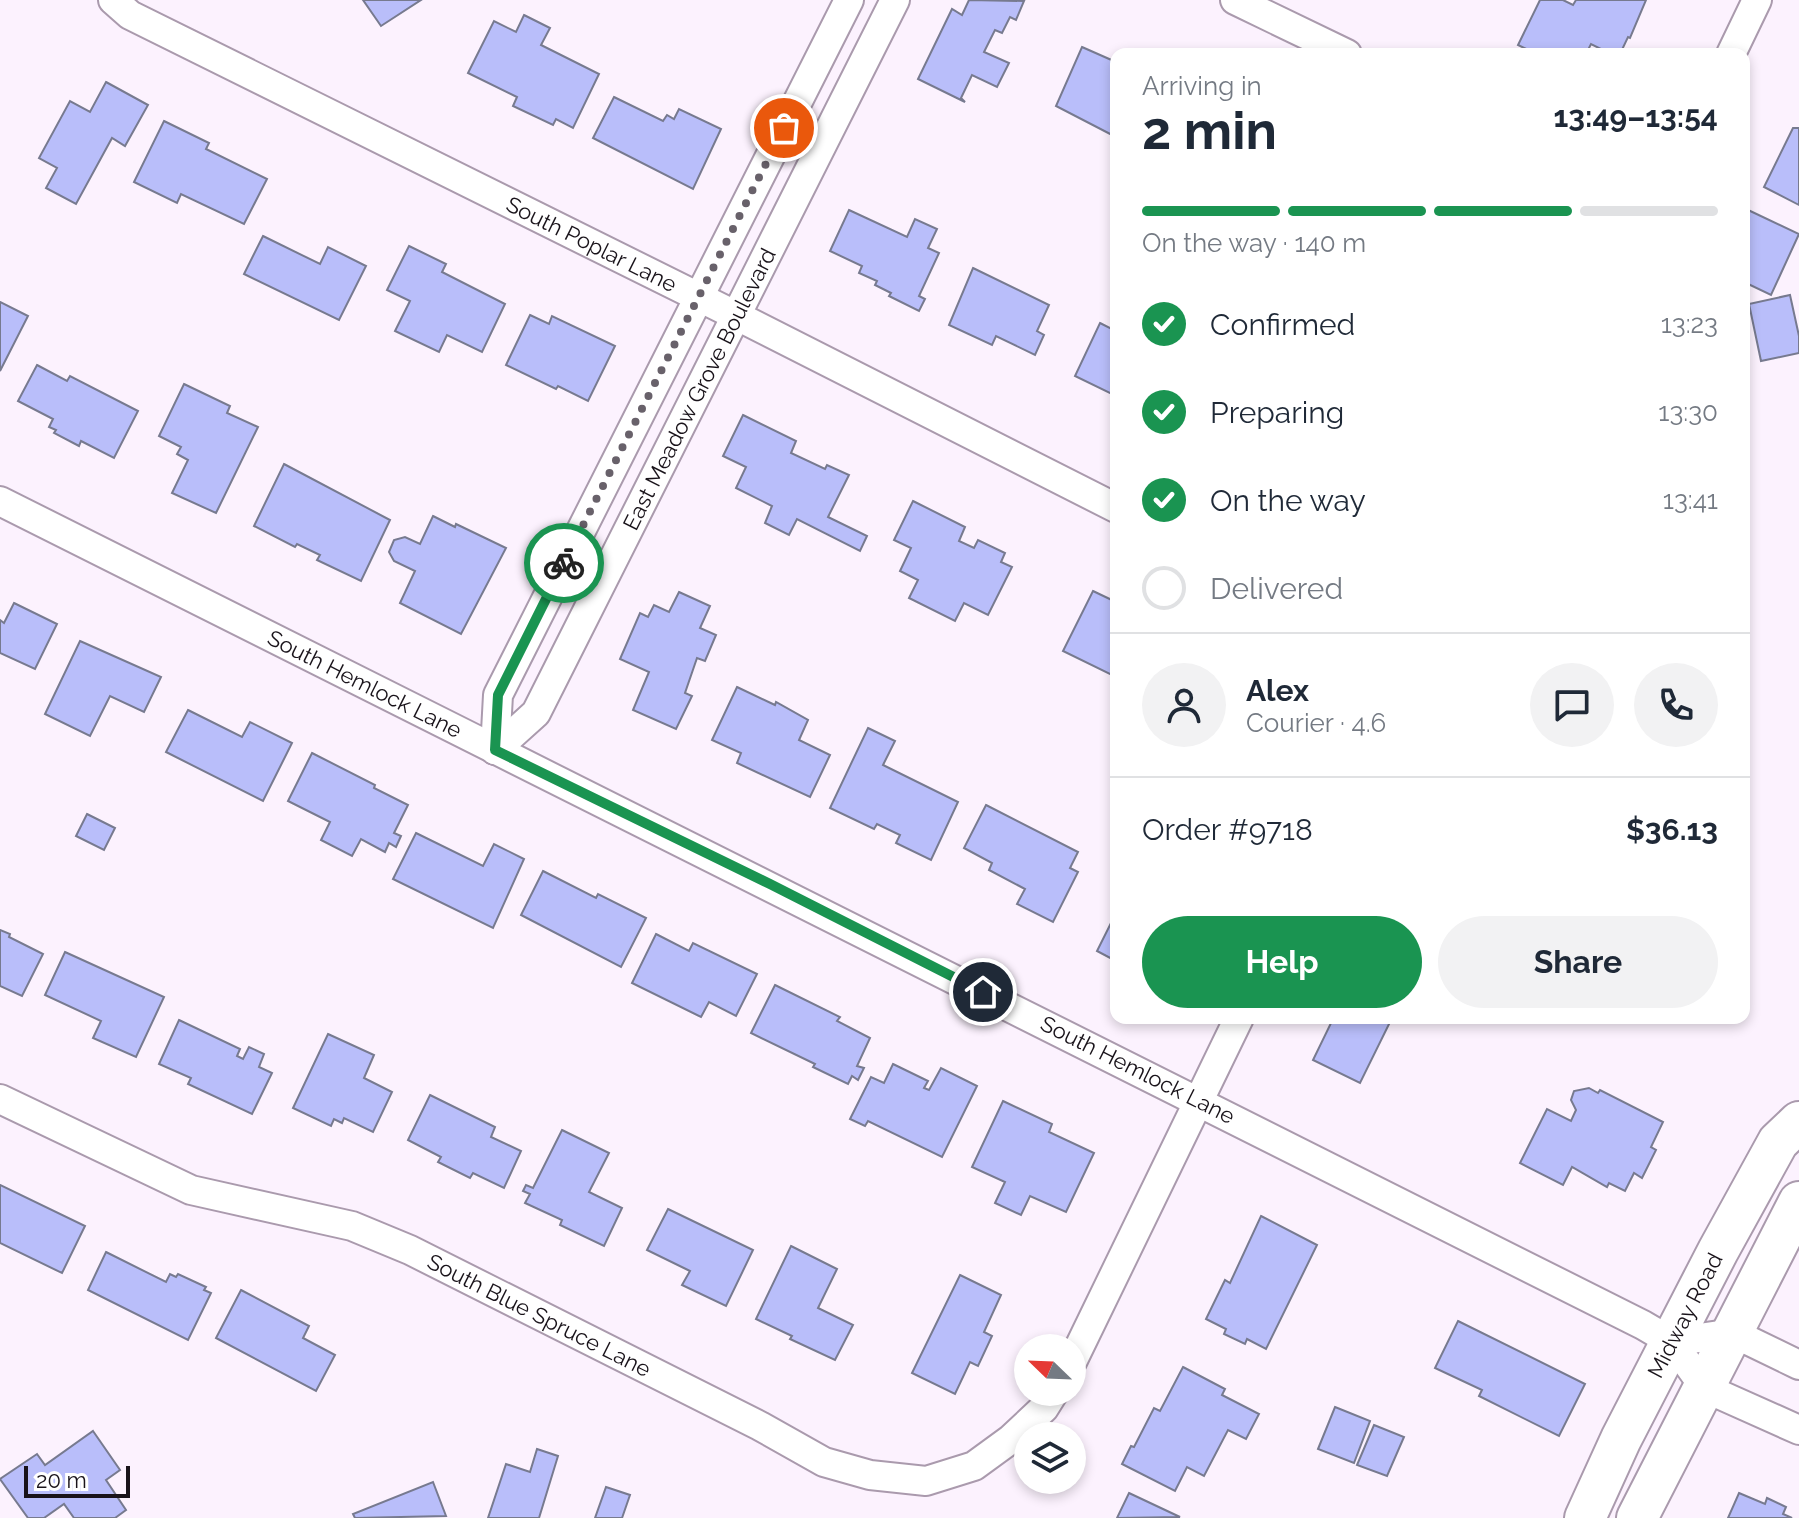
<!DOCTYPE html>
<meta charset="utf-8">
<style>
:root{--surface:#fff;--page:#f2f2f3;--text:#1f2937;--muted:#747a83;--line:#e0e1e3;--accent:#1a9451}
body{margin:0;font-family:Raleway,sans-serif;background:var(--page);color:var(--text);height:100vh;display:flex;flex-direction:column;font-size:30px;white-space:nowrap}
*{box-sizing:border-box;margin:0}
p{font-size:26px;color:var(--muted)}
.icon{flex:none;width:44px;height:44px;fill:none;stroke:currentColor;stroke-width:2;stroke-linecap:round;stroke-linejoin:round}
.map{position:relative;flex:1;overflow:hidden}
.sheet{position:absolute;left:1110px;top:48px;width:640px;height:976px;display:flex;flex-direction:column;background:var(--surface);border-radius:16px;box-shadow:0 4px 12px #0003}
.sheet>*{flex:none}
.needle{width:52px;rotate:293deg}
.buttons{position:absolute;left:1014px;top:1334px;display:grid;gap:16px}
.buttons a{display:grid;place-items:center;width:72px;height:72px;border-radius:50%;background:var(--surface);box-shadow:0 4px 12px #0003;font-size:40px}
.scale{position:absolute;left:24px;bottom:20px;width:106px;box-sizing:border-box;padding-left:8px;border:4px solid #19131a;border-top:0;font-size:22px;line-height:28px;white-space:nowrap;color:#19131a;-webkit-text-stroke:6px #fff;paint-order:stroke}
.pin{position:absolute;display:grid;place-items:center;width:68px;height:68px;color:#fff;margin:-34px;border:4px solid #fff;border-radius:50%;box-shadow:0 2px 8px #0007}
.courier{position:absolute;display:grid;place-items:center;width:80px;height:80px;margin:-40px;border:6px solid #1a9451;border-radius:50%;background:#fff;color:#222;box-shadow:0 2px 10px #0007}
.summary em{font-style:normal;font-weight:700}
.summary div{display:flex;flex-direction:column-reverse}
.summary{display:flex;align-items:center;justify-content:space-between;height:136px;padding:0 32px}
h1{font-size:52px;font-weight:700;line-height:60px}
.bar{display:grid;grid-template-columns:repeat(4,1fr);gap:12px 8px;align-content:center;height:96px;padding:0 32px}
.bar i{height:10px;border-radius:6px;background:var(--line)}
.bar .selected{background:var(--accent)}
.bar p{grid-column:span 4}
.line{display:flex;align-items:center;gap:20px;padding:0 32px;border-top:2px solid var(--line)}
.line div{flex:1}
.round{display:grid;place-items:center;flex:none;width:84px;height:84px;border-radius:42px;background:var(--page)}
ol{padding:0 32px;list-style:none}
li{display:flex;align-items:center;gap:24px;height:88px}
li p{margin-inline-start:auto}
li .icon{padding:8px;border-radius:50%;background:var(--accent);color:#fff;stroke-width:4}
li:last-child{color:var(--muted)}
li i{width:44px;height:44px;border:4px solid var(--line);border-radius:50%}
.primary-button{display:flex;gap:16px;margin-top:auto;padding:16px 32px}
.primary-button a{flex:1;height:92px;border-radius:48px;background:var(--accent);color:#fff;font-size:32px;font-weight:700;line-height:92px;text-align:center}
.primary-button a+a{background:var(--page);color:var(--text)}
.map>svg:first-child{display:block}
.building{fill:#b9befa;stroke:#777a8f;stroke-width:2}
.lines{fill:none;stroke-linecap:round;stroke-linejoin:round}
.minor-casing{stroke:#aa9aad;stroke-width:32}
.secondary-casing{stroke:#aa9aad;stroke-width:44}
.minor{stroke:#fff;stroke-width:28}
.secondary{stroke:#fff;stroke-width:40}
.done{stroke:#68616a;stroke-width:8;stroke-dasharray:0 14.4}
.route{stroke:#1a9451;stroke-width:10}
.labels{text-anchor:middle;stroke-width:6;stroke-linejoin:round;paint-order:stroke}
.street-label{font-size:22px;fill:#19131a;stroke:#fff}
</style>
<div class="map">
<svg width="1799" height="1518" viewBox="0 0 1799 1518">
<rect width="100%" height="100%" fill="#fcf2fe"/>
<!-- building -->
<g class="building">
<polygon points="363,0 421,0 381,26"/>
<polygon points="969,0 1024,1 1016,20 1010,17 1002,33 995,30 984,52 1009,63 997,87 972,75 961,98 965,102 918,79 952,9 962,15"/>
<polygon points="1540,0 1563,0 1573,5 1576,0 1646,0 1630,38 1628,37 1620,54 1611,54 1591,44 1586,54 1537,54 1518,45"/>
<polygon points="524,15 550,28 541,45 599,74 573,128 556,119 553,125 513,106 517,97 468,73 494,21 516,32"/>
<polygon points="1082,47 1116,62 1116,137 1056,106"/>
<polygon points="106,82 148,105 125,146 112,138 76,204 46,188 57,168 39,158 70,101 90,112"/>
<polygon points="614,97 663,121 667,115 674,119 679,109 721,129 693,189 593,138"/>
<polygon points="164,121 209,143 206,149 267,179 244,224 181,194 177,203 134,182"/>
<polygon points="1793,128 1799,128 1799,205 1764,187"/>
<polygon points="1746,209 1799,234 1771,295 1744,282 1744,213"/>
<polygon points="849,210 907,237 915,219 937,229 928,248 939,253 919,296 925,299 919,311 889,296 891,293 875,285 877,281 859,273 862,266 830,251"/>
<polygon points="263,236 320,264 328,247 366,266 339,320 244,274"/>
<polygon points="409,246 446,264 442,272 505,304 482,352 447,335 439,352 395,331 410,301 387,290"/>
<polygon points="973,268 1049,305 1037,331 1044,335 1035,355 996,336 992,345 949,325"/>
<polygon points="1790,295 1799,336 1799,353 1761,361 1749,304"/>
<polygon points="0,302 28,316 0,371"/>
<polygon points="530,315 549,324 552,316 615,346 588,401 558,386 556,389 506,365"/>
<polygon points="1100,323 1116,331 1116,396 1075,376"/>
<polygon points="37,365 67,381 70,376 138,411 114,458 81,441 79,446 54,433 56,430 49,427 53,419 18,401"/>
<polygon points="184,384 230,406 227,413 258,427 216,513 172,493 188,460 177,454 181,447 159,436"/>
<polygon points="743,415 796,441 791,453 825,469 827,465 849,475 828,517 867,536 860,551 797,519 789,535 765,523 772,506 736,488 746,467 723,456"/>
<polygon points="284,464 390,520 361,581 317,560 320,555 297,544 295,547 254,526"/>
<polygon points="913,501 965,527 959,541 974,548 978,540 1005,553 1001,562 1012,567 988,615 964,603 955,621 909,598 918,580 900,571 911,548 894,540"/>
<polygon points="433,516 455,527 456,524 506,548 461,634 400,603 415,571 394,561 389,552 394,540 405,537 420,544"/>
<polygon points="1093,591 1116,602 1116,677 1063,651"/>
<polygon points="679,592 710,606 700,628 716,635 705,661 697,658 685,693 692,696 676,729 633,710 649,672 620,659 640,613 648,617 654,605 669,612"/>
<polygon points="14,603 57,624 35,669 0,653 0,620 4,623"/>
<polygon points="80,641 161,677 144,712 110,696 90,736 45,714"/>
<polygon points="737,687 775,705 776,702 808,720 799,740 830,755 810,797 737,763 741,753 712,740"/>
<polygon points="188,710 242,737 250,722 292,743 263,801 166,752"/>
<polygon points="868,728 895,741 883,765 958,802 931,860 896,843 900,835 877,824 874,829 830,808"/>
<polygon points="312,753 375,785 374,788 408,805 394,833 401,836 396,847 389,843 385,852 361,839 352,856 321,840 330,822 288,801"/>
<polygon points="986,805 1078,852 1070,868 1078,872 1053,922 1017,904 1025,889 989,870 992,863 964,848"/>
<polygon points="87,814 115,828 104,850 76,836"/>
<polygon points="416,833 483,866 494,844 524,859 493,928 393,879"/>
<polygon points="543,871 596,898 598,894 646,918 621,967 521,915"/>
<polygon points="1116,913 1116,961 1097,951"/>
<polygon points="0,930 10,934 9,937 43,954 22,996 0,986"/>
<polygon points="656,934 689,951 693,943 757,974 736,1016 709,1002 701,1017 632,983"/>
<polygon points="65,952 164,997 136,1057 93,1038 101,1021 45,995"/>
<polygon points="775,985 840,1017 837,1021 870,1038 857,1066 864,1068 858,1080 852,1076 848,1084 813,1067 815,1064 751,1033"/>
<polygon points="1331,1018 1392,1018 1360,1083 1313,1060 1333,1019"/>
<polygon points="179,1020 240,1049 237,1056 243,1059 249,1047 264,1054 259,1067 272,1073 252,1114 188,1084 191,1078 159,1064"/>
<polygon points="328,1034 374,1055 364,1078 392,1092 373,1132 344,1118 342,1123 334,1119 331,1126 293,1108"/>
<polygon points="893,1064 928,1081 924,1088 929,1090 941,1068 977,1086 942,1157 868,1121 865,1126 850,1119 871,1077 884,1083"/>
<polygon points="1589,1088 1598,1093 1600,1090 1663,1122 1651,1147 1656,1150 1642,1178 1634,1173 1625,1191 1609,1183 1607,1187 1572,1167 1563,1185 1520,1163 1547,1109 1571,1121 1576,1110 1571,1100 1574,1091"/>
<polygon points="430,1095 495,1127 491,1137 521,1151 504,1188 473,1173 470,1178 438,1162 441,1157 408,1140"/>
<polygon points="1003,1101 1052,1124 1049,1132 1094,1153 1066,1212 1030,1196 1021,1215 995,1203 1005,1182 972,1167"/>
<polygon points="562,1130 609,1153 589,1192 622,1208 604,1246 560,1225 562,1220 525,1203 530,1194 523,1191 526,1185 533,1188"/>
<polygon points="0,1185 85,1226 62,1273 0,1243"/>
<polygon points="668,1209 753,1250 726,1306 682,1285 690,1271 647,1250"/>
<polygon points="1261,1216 1317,1245 1266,1349 1247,1339 1245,1344 1224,1334 1226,1329 1206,1319 1225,1280 1230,1283"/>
<polygon points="791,1246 837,1269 818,1308 853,1325 835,1360 790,1339 792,1336 756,1319"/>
<polygon points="106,1252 166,1282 170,1274 176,1277 178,1274 206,1287 204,1290 211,1293 188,1340 88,1290"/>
<polygon points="960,1275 1001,1295 984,1332 992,1336 978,1366 970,1362 955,1394 912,1373"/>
<polygon points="241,1290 309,1326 303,1338 335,1355 316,1391 216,1338"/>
<polygon points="1458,1321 1585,1384 1559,1436 1479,1396 1482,1390 1435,1368"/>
<polygon points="1183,1367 1225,1389 1222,1395 1259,1414 1246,1439 1228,1430 1204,1476 1187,1467 1175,1491 1122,1464 1131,1446 1134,1447 1154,1408 1160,1411"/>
<polygon points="1335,1407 1370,1421 1354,1463 1318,1449"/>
<polygon points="1374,1425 1404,1437 1387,1476 1357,1465"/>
<polygon points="93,1431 120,1470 106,1480 126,1510 115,1518 74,1518 64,1504 44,1518 28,1518 0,1479 37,1454 45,1465"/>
<polygon points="537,1449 558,1456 539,1518 488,1518 506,1464 530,1472"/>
<polygon points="433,1482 446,1516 355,1518 353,1514"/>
<polygon points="606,1487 630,1495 622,1518 595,1518"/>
<polygon points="1129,1493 1180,1517 1117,1518"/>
<polygon points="1739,1493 1765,1504 1767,1498 1786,1507 1783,1514 1792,1518 1728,1518"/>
</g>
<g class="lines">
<defs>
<g id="minor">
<path id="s1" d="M113,0l17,15 607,301 379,192"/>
<polyline points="1235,0 1347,54"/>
<polyline points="1731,54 1757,0"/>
<path id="s2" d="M0,501c547,275 1097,545 1643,824l29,17 33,46 94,42"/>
<path id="s3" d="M495,750l41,-37 359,-713"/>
<polyline points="495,750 498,695 849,0"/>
<path id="s4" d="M0,1099l191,91 161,36 58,24 350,176 64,36 46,13 56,6 48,-15 37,-27 33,-31 10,-16"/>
<polyline points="1672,1342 1733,1333 1799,1365"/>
<polyline points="1072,1362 1239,1018"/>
</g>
<g id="secondary">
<path id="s5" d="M1585,1518l36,-79 97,-188 60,-109 21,-20"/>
<polyline points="1637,1518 1799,1202"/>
</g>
</defs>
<!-- minor casing -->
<use href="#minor" class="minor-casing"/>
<!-- secondary casing -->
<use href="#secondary" class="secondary-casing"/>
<!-- minor -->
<use href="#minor" class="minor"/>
<!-- secondary -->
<use href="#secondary" class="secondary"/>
</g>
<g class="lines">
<!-- done -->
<polyline class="done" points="564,563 784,128"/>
<!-- route -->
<polyline class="route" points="564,563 498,695 495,750 770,884 983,992"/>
</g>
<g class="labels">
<!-- street labels -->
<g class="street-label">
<text dy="8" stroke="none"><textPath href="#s1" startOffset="538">South Poplar Lane</textPath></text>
<text dy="8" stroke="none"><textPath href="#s3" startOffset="418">East Meadow Grove Boulevard</textPath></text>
<text dy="8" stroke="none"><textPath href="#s2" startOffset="408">South Hemlock Lane</textPath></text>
<text dy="8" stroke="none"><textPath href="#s2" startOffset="1272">South Hemlock Lane</textPath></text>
<text dy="8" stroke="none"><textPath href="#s4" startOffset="584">South Blue Spruce Lane</textPath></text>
<text dy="8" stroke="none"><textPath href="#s5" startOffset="226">Midway Road</textPath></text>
</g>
</g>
</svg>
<div class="buttons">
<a><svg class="needle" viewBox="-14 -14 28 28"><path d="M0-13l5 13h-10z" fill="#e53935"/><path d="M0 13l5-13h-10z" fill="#747a83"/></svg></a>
<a><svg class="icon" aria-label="layers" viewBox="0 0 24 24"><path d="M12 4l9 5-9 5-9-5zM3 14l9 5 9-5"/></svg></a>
</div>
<div class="scale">20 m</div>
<div class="pin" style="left:784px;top:128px;background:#ea580c"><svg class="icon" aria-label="bag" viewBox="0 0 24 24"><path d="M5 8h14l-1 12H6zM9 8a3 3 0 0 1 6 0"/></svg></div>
<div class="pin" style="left:983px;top:992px;background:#1f2937"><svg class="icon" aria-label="home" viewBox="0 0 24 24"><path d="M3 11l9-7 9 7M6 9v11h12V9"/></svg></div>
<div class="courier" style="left:564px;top:563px"><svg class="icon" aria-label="bike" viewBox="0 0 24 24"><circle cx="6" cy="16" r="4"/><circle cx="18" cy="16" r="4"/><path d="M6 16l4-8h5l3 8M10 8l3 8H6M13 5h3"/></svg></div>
<section class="sheet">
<div class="summary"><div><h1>2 min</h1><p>Arriving in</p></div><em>13:49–13:54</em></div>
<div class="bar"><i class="selected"></i><i class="selected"></i><i class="selected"></i><i></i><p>On the way · 140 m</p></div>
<ol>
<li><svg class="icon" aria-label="check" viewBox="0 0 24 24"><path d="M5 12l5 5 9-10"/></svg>Confirmed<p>13:23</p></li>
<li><svg class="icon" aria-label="check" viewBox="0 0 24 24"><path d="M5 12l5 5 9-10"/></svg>Preparing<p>13:30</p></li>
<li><svg class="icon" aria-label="check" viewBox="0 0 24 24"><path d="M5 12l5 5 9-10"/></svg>On the way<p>13:41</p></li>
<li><i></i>Delivered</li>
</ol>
<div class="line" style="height:144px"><a class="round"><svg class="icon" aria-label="person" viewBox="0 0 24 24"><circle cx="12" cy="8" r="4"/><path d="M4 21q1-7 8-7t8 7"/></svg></a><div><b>Alex</b><p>Courier · 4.6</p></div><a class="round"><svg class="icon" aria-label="chat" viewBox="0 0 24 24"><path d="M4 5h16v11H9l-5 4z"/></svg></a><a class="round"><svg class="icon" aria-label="phone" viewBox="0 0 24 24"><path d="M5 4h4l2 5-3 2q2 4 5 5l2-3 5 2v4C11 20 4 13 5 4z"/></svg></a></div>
<div class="line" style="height:104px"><div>Order #9718</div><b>$36.13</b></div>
<div class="primary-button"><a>Help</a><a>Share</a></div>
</section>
</div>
